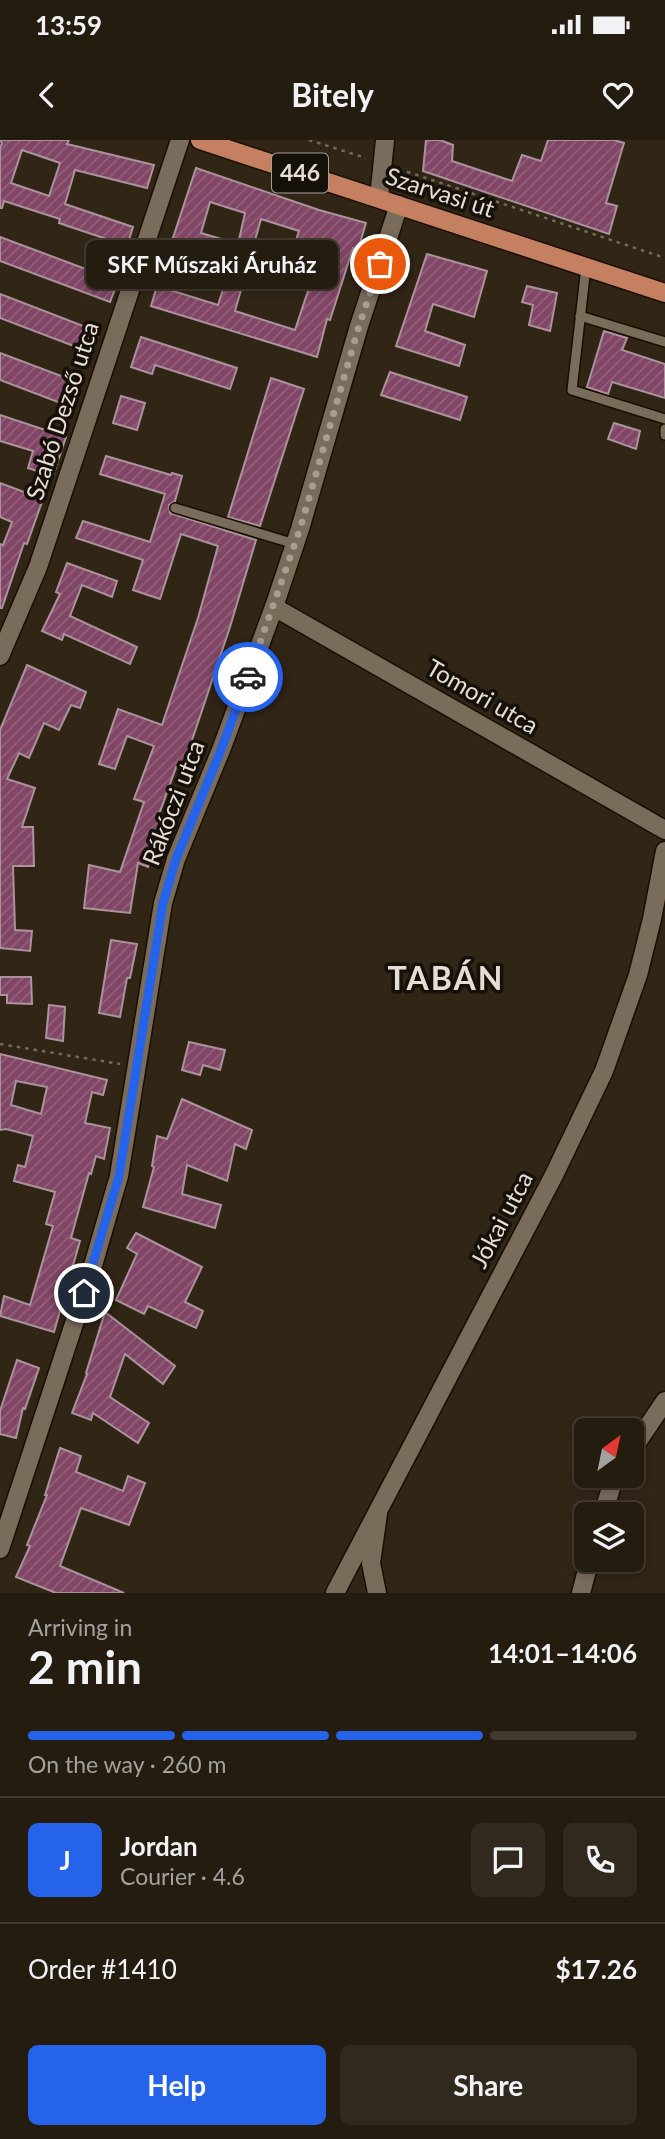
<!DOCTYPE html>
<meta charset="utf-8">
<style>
:root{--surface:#251c10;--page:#31291e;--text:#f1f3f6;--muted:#a3a19f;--line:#423a30;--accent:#2563eb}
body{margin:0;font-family:Lato,sans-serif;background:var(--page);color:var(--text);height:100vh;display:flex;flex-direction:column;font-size:26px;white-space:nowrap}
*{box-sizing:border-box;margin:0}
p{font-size:23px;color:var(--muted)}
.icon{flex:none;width:38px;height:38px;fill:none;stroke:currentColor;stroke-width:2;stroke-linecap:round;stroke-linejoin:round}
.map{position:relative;height:1453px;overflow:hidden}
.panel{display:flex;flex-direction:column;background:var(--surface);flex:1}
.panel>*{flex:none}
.needle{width:46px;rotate:33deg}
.fabs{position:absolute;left:574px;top:1278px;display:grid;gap:14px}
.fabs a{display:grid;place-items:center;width:70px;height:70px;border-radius:10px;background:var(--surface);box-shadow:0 4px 10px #0003,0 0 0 2px var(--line);font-size:35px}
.pin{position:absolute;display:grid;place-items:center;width:60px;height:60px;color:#fff;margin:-30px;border:4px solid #fff;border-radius:50%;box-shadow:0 2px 7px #0007}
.courier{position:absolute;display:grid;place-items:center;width:70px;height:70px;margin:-35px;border:5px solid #2563eb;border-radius:50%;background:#fff;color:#222;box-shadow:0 2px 9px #0007}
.bubble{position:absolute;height:49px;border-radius:10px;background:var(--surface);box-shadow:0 4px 10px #0003,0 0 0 2px var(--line);font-size:23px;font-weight:700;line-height:49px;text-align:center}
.headline em{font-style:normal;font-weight:700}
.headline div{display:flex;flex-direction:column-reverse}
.headline{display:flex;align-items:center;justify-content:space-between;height:119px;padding:0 28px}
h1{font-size:46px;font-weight:700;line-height:52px}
.bar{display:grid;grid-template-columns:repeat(4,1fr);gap:10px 7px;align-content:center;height:84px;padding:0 28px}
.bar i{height:9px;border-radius:5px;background:var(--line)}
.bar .on{background:var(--accent)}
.bar p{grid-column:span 4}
.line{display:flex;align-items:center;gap:18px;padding:0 28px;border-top:2px solid var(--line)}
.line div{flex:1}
.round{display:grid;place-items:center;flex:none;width:74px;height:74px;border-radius:10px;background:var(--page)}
.cta{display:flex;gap:14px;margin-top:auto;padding:14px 28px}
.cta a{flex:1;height:80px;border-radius:10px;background:var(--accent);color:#fff;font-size:28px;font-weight:700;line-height:80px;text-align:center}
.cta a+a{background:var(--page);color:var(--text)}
.status{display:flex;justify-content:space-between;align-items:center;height:49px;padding:0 35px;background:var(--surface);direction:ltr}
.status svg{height:19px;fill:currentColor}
header{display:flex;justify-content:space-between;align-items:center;height:91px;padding:0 28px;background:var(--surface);font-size:32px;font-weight:700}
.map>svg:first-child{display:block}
.building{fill:url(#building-hatch);stroke:#aa939d;stroke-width:2;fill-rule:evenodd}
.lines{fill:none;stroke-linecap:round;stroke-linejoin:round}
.lane-casing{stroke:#190e02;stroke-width:12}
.street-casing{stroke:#190e02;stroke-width:21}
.secondary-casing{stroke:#190e02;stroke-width:21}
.primary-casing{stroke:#190e02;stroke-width:21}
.path{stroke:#74695d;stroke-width:2.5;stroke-dasharray:3.5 5;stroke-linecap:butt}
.lane{stroke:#7a6c5b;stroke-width:9}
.street{stroke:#7a6c5b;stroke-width:18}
.secondary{stroke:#7a6c5b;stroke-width:18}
.primary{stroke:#c48061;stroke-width:18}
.done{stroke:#a79d92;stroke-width:7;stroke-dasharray:0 12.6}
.route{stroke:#2563eb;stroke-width:9}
.labels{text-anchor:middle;stroke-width:7;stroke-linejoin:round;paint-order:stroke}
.shield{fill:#151009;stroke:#a7a098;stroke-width:2}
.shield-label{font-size:23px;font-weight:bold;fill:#e6ded5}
.street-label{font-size:24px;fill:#e6ded5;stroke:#151009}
.district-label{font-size:32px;font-weight:bold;letter-spacing:2px;fill:#e6ded5;stroke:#151009}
</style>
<div class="status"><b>13:59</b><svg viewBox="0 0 49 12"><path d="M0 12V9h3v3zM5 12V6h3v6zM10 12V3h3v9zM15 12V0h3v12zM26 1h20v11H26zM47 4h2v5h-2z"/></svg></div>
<header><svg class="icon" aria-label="back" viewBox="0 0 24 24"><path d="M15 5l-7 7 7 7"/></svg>Bitely<svg class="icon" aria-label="heart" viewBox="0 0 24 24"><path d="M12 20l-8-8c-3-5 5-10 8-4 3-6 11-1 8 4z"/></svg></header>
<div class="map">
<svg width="665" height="1453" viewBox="0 0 665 1453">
<defs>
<pattern id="building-hatch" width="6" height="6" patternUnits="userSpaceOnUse" patternTransform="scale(1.75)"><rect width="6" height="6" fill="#814665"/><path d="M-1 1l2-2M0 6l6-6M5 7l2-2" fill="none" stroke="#93607a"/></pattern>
</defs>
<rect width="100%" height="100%" fill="#312516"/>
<!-- building -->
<g class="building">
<path d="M0,0h69l-2,4 87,21 -7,23 -72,-18 -10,34 68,23 -6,19 -68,-23 1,-4 -56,-18 -2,7h-2v-60l2,-5zM22,10l38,13 -11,33 -38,-13z"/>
<polygon points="426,0 440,0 453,5 452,21 512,41 522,15 541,21 548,0 614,0 624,3 606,63 617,66 609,94 423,31"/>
<path d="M196,28l123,42 47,13 -8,27 -5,-2 -23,72 -3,-1 -10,38 -166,-51 6,-20 61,19 12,-38 -38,-12 -5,14 -22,-7zM210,62l35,11 -7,31 -37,-11zM261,79l38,12 -14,43 26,8 -16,48 -60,-19z"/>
<polygon points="0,97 118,141 110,162 0,121"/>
<polygon points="427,114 487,131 474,177 433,164 425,191 465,205 459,226 396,206"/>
<polygon points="527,146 557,153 550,191 529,185 533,165 522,162"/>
<polygon points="0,154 99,192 92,213 0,178"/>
<polygon points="604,191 627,198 622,210 665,224 665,258 612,242 608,254 587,247"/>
<polygon points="141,197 237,228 230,249 155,225 152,234 131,227"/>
<polygon points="0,213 80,243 71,267 0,240"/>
<polygon points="390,232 467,257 460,280 381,255"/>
<polygon points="271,238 304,249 260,386 228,377"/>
<polygon points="121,256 145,263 137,290 113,283"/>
<polygon points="0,275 66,297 53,336 28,328 33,311 0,301"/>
<polygon points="614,283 640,291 636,309 608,299"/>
<polygon points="106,316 171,335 172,333 182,336 175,361 169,365 170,373 256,400 230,487 184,624 178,622 157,680 165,682 148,727 138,723 130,773 84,768 89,725 120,732 144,662 134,659 154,606 127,596 115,629 99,624 118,569 162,585 198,478 218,406 181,394 160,459 133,450 143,420 76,398 83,381 150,402 165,354 100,334"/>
<polygon points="0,343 43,359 27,404 24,403 2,468 0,468 0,404 3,405 12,382 0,377"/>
<polygon points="67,423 117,441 112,457 82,445 70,476 137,507 130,524 64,494 62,500 42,491 60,454 56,452"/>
<polygon points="27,525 86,552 80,568 71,565 59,590 44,583 29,618 19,613 7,639 35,648 22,687 33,687 34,726 13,726 15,790 32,791 30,811 0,808 0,590"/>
<polygon points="111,800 137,804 130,838 127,838 120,877 99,873"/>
<polygon points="0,837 31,837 32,864 7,863 7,855 0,855"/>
<polygon points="49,865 65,867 63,901 46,898"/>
<polygon points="189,902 225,910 220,930 203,925 200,935 182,930"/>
<path d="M0,914l107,26 -4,15 -11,-3 -7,31 25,5 -6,31 -8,-3 -5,18 -2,-1 -18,65 9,3 -26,91 -54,-16 4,-20 26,9 23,-79 -7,-2 9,-32 -41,-11 4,-16 7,2 8,-31 -27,-7 -6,1zM16,941l31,6 -6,27 -30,-9z"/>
<polygon points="182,959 252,990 246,1009 235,1004 227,1041 187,1025 182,1054 221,1065 215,1088 143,1067 154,1027 152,1026 157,996 167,999"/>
<polygon points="136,1093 202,1127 185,1162 203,1171 196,1188 148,1166 144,1174 116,1160 137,1114 127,1108"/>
<polygon points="105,1172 175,1226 163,1244 125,1214 110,1257 149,1283 138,1303 93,1273 91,1280 72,1273 87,1234 86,1233"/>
<polygon points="17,1220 39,1228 25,1269 23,1268 16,1298 0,1294 0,1271"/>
<polygon points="60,1308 81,1316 76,1332 123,1351 128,1336 145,1343 129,1385 81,1368 60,1426 124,1453 56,1453 16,1437 30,1406 27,1405 47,1355 45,1355"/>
</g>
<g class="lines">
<defs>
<g id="lane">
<polyline points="586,127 572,250 665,279"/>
<polyline points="580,176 665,202"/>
<polyline points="665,289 665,295"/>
<polyline points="175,368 295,404"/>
</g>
<g id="street">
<polyline points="379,58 385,0"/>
<polyline points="274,467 665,690"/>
<polyline points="0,516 38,427 180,0"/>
<polyline points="632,1310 665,1261"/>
<polyline points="603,1374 615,1335"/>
<polyline points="0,1409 92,1129 119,1036 163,763 176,719 221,610 274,467 300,389 359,186 399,65"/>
<polyline points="377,1453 371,1423 378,1374"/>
<polyline points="581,1453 590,1419"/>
</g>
<polyline id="secondary" points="335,1453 554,1035 604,931 638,835 652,779 665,711"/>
<polyline id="primary" points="200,0 665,153"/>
</defs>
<!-- lane casing -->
<use href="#lane" class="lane-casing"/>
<!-- street casing -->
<use href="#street" class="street-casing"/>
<!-- secondary casing -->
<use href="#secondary" class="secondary-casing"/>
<!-- primary casing -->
<use href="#primary" class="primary-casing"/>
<!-- path -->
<g class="path">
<polyline points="309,0 366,18"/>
<polyline points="399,29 665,118"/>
<polyline points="0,904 120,924"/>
</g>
<!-- lane -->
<use href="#lane" class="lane"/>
<!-- street -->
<use href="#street" class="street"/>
<!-- secondary -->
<use href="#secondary" class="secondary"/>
<!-- primary -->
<use href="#primary" class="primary"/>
</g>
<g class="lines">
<!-- done -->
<polyline class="done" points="248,537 300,389 359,186 380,124"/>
<!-- route -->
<polyline class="route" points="84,1153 119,1036 163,763 176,719 221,610 248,537"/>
</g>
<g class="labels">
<!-- shield labels -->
<rect class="shield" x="272" y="13.5" width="56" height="39" rx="5"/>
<g class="shield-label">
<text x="300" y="41">446</text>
</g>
<!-- street labels -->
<g class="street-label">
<text transform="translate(440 53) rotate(18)" y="8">Szarvasi út</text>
<text transform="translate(63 271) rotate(-72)" y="8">Szabó Dezső utca</text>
<text transform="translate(482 557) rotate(30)" y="8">Tomori utca</text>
<text transform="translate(174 663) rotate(-69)" y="8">Rákóczi utca</text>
<text transform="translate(502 1080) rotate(-62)" y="8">Jókai utca</text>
</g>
<!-- district labels -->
<g class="district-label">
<text x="446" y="850">TABÁN</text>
</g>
</g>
</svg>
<div class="fabs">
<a><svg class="needle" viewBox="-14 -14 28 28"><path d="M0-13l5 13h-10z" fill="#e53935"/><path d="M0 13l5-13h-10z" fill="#a3a19f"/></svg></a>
<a><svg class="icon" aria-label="layers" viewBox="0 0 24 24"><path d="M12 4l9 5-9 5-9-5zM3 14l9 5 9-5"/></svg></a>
</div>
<div class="pin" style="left:380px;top:124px;background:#ea580c"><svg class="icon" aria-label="bag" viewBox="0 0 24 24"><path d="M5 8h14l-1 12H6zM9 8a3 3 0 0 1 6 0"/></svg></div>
<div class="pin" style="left:84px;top:1153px;background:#1f2937"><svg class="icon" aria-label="home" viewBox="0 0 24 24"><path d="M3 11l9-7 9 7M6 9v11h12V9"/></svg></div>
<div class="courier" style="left:248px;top:537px"><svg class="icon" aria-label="car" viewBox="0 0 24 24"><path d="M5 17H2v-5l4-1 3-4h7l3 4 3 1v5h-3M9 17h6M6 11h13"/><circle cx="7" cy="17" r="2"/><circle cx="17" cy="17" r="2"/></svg></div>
<div class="bubble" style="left:86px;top:100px;width:252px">SKF Műszaki Áruház</div>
</div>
<section class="panel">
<div class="headline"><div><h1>2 min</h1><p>Arriving in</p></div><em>14:01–14:06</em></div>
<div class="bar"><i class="on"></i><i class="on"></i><i class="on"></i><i></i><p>On the way · 260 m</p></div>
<div class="line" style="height:126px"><b class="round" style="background:var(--accent);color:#fff">J</b><div><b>Jordan</b><p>Courier · 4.6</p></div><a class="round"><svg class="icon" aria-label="chat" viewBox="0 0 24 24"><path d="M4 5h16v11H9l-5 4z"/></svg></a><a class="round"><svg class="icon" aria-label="phone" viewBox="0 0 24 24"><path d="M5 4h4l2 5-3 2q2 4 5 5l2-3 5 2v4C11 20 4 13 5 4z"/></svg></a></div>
<div class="line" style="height:91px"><div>Order #1410</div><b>$17.26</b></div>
<div class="cta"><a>Help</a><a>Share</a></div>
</section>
